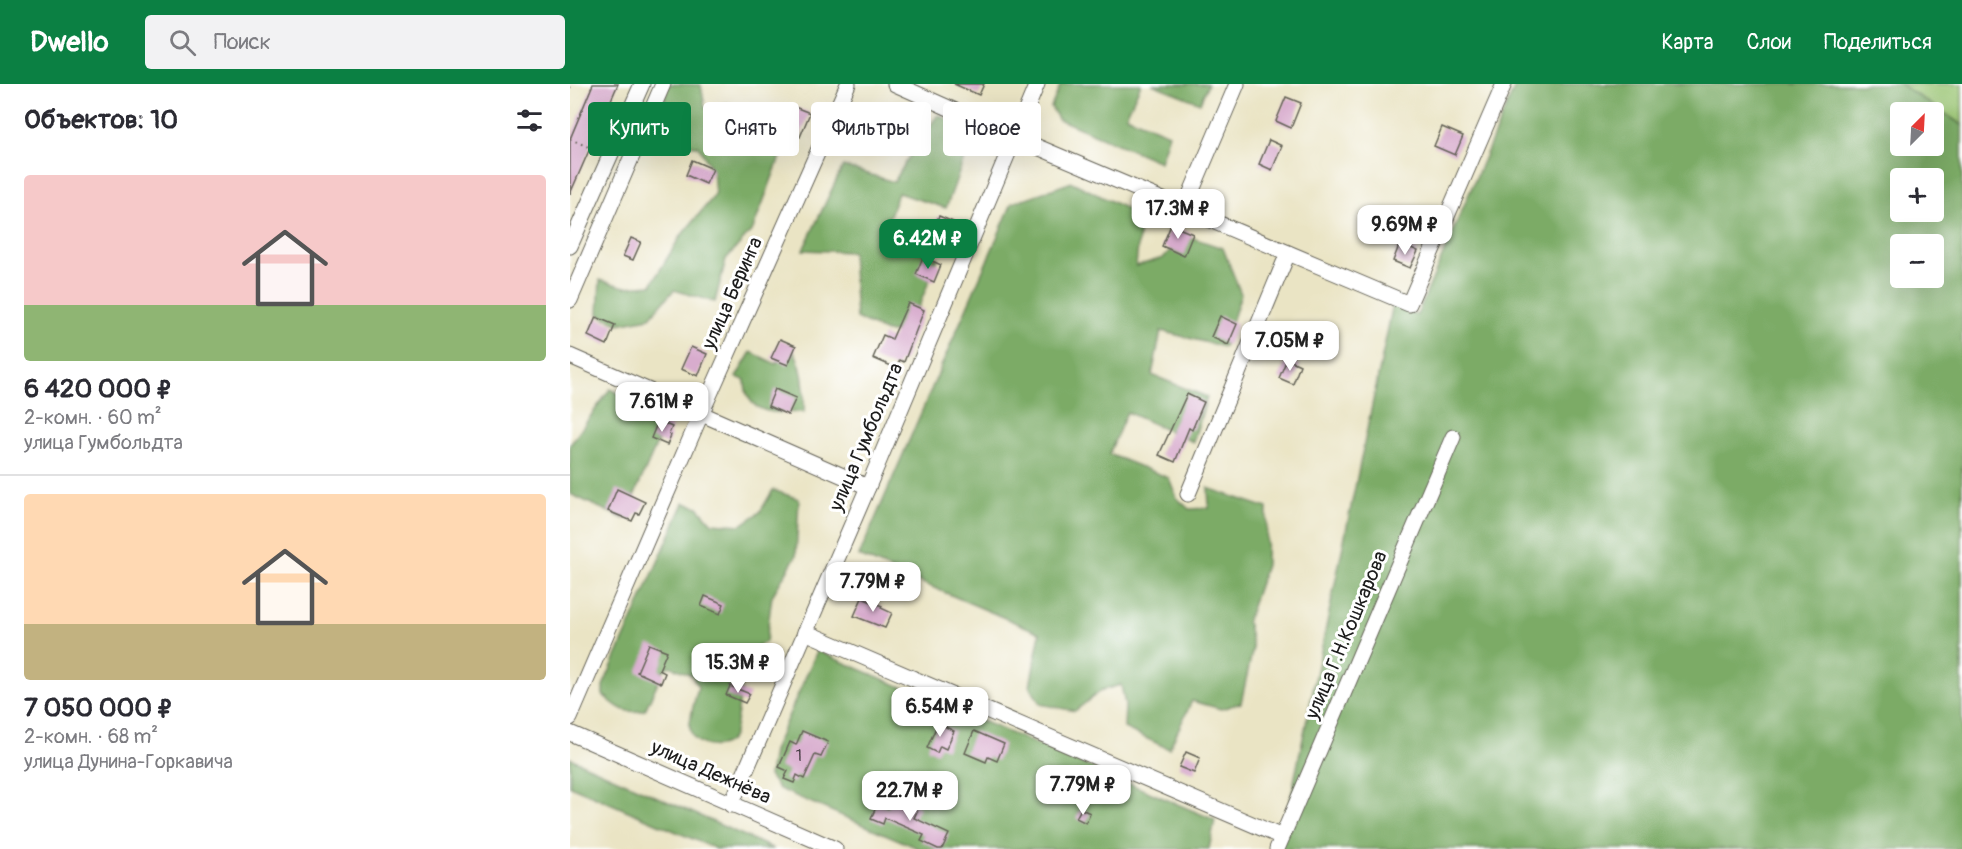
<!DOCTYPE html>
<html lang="ru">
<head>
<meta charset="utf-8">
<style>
  :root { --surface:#fff; --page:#f2f2f3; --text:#2b2b33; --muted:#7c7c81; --line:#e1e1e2; --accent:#0b8043 }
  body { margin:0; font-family:Pangolin,sans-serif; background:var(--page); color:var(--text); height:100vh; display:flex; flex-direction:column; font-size:22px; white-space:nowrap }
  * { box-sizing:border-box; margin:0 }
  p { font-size:20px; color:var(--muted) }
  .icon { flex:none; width:33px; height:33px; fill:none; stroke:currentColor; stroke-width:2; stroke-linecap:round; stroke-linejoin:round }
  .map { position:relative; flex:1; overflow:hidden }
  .details { display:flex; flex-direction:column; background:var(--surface); width:570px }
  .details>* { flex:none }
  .banner { position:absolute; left:18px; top:18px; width:570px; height:54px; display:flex; gap:12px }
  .needle { width:39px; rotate:24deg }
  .fabs { position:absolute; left:1320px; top:18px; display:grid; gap:12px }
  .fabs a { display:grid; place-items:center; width:54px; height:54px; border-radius:6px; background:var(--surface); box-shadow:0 6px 24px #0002; font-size:30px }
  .price { position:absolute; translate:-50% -51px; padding:0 14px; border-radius:12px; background:#fff; color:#222; font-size:20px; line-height:39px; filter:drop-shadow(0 2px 3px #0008) }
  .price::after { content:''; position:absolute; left:50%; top:36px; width:18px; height:14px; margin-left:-9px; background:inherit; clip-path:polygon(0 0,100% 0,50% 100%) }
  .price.on { background:var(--accent); color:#fff }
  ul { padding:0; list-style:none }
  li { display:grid; align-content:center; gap:12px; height:318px; padding:0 24px }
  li+li { border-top:2px solid var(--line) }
  li span { display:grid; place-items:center; height:186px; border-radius:6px; color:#555 }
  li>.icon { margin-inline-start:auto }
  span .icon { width:108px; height:108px; fill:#fffc; stroke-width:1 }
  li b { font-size:26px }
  h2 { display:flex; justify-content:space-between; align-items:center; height:72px; padding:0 24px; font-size:26px }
  .pill { padding:0 21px; border-radius:6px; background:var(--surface); box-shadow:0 6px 24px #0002; font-size:21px; line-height:54px }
  .pill.on { background:var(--accent); color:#fff }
  header { display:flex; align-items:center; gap:36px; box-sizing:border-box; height:84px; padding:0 30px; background:var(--accent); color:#fff }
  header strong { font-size:28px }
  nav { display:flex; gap:33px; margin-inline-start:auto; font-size:21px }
  .search { width:420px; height:54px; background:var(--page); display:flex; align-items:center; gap:15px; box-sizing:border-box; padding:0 21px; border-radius:6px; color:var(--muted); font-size:22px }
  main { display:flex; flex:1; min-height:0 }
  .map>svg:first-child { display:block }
</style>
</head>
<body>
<header>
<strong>Dwello</strong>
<div class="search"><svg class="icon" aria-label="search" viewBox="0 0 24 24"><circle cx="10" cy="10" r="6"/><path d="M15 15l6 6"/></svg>Поиск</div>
<nav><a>Карта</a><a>Слои</a><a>Поделиться</a></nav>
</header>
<main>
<section class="details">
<h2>Объектов: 10<svg class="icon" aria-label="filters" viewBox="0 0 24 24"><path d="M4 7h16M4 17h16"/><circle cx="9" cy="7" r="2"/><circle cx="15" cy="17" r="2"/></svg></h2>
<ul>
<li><span style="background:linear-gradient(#f6c9c9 70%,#8fb573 0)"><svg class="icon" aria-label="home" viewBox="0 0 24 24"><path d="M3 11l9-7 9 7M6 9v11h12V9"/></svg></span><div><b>6 420 000 ₽</b><p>2-комн. · 60 m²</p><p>улица Гумбольдта</p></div></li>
<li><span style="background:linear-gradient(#ffd9b3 70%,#c2b280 0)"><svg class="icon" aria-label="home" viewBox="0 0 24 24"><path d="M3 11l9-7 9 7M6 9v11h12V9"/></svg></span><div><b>7 050 000 ₽</b><p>2-комн. · 68 m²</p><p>улица Дунина-Горкавича</p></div></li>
</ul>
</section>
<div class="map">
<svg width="1392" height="765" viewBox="0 0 1392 765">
  <rect width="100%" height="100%" fill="#fff"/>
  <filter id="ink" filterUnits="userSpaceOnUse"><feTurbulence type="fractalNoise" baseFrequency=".0167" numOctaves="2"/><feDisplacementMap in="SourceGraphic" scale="12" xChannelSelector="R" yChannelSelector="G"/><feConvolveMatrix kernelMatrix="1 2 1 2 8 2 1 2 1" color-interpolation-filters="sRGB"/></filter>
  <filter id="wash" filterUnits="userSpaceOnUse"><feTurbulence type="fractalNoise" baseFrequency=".008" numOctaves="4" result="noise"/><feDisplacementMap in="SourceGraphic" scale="24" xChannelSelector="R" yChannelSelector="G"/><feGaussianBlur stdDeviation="1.35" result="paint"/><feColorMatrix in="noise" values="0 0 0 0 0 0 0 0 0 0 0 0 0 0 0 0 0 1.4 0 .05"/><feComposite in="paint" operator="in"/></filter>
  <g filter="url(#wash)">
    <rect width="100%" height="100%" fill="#eae4c4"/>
    <!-- green -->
    <polygon fill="#9bc674" stroke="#5c7148" stroke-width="1.5" points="1330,0 1392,0 1392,41"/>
    <!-- forest -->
    <g fill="#7cab66" stroke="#4c6441" stroke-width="1.5" fill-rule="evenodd">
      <polygon points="99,0 131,1 135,24 158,20 181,24 202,32 216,57 183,145 156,175 145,218 104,206 79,234 48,240 28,230 30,196 55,203 81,201 110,153 145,111 143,87 128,62 102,60 94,51 95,12"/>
      <polygon points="491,0 571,0 556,32 599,50 590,78 488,35 481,23"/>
      <polygon points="582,0 638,0 630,19"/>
      <path d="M946,0H1330L1392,41V765H710L823,220L847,231ZM1330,28H1364V62H1330ZM1330,94H1364V128H1330ZM1330,160H1364V194H1330Z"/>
      <polygon points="368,31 386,39 402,53 376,124 328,109 313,151 368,175 339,247 316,248 286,234 282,168 233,166 273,82 324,98 346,61"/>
      <polygon points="502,98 571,132 566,182 593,174 614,151 653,164 671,210 654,263 591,247 582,291 637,313 623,358 557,328 539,370 599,394 607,414 619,425 639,424 638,404 697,424 696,481 677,537 683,564 671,619 651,625 622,617 599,665 554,644 555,621 551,601 532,606 505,627 470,620 460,602 470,549 289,472 442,119"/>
      <path d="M218,259C234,277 235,305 234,328C208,329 175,333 175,296L166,293L181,268L206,280Z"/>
      <polygon points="40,305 98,334 54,435 0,410 0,361"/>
      <path d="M203,406L229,415L226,472L202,512L196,558L176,568C174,581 167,647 162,654C151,669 121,663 120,643C119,635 126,612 128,603L122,591L99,582L93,587L75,626C55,631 48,624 33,611V602L114,419L128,423L142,439L171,441L190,428Z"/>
      <polygon points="247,567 645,736 639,765 350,765 209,705 199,692 203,667"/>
      <polygon points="0,674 204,765 146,765 0,702"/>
    </g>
    <g id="blocks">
      <!-- building -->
      <g fill="#d8accd">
        <polygon points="23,0 48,0 0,110 0,55"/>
        <polygon points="384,0 414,0 409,11"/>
        <polygon points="716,13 731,19 721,44 706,37"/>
        <polygon points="222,22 240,29 230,53 212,46"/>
        <polygon points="872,43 893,52 885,71 864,62"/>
        <polygon points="699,56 712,62 702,86 689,80"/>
        <polygon points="122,76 143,85 136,100 116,91"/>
        <polygon points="369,132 383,138 377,151 363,145"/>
        <polygon points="601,141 623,150 614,172 592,162"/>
        <polygon points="61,154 71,158 63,176 53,172"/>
        <polygon points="830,159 848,167 840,184 823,177"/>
        <polygon points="353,173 371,181 364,198 346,190"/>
        <polygon points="338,219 354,226 334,278 330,276 326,284 303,274 313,251 322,255"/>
        <polygon points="650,232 667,240 658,261 641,253"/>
        <polygon points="26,233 45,241 37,261 18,252"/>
        <polygon points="210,255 226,262 218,281 201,274"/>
        <polygon points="121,263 137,270 128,292 111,285"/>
        <polygon points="717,275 730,281 723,300 709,294"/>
        <polygon points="205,305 226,314 218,331 198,322"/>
        <polygon points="617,310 634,318 622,346 619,344 605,378 589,371"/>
        <polygon points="88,337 102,343 99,350 101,351 97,361 81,354"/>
        <polygon points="47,405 75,418 69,430 66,429 62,437 38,427"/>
        <polygon points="135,512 154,520 150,530 131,522"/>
        <polygon points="292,514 312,522 311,524 322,529 315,544 284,532"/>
        <polygon points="79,560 97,567 89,586 95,589 91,599 67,588"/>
        <polygon points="160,602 180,610 175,619 156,611"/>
        <polygon points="368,639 384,647 376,665 370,662 367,669 357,664"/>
        <polygon points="232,647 258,658 251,673 245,671 234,695 227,691 224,699 214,695 218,687 209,683 220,658 226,661"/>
        <polygon points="404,647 434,660 427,677 418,673 416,678 395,669"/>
        <polygon points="616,668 630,674 624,689 609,683"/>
        <polygon points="323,713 349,723 344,734 379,750 372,765 368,765 351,757 354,751 315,734 313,740 301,735 307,720 318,724"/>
        <polygon points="511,725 520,729 516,739 506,734"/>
      </g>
    </g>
  </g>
  <g filter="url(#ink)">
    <use href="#blocks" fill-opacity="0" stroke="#646257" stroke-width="1.5"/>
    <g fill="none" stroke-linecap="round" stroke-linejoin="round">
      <!-- minor casing -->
      <g stroke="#646257" stroke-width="17">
        <g id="minor">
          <polyline points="325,0 444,53 839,220 934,0"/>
          <polyline points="614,125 667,0"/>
          <polyline points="0,162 72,0"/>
          <polyline points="0,216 93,0"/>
          <polyline points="0,272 298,403"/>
          <polyline points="618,410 718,169"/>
          <polyline points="235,548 712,753"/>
          <polyline points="0,634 131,330 278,0"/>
          <polyline points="0,649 265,765"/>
          <polyline points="161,721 298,403 467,0"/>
          <polyline points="707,765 883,353"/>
        </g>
      </g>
      <!-- path -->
      <g stroke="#646257" stroke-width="2" stroke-dasharray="1.5 4.5" stroke-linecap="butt">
        <polyline points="0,4 2,0"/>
        <polyline points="0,55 28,67"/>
      </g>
      <!-- minor -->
      <use href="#minor" stroke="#fff" stroke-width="15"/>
    </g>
  </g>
  <g text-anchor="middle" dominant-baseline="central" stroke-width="6" stroke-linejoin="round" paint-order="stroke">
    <!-- number labels -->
    <g font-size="16" fill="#4b4048">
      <text x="229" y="672">1</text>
    </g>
    <!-- street labels -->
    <g font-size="20" fill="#1c1c1c" stroke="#fff">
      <text transform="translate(162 209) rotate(-66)">улица Беринга</text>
      <text transform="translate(296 353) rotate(-67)">улица Гумбольдта</text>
      <text transform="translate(776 551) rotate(-67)">улица Г.Н.Кошкарова</text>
      <text transform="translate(141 688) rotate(24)">улица Дежнёва</text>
    </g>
  </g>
</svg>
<div class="fabs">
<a><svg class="needle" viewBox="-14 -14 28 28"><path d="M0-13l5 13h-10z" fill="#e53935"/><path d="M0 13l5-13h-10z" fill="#7c7c81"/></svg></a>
<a>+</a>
<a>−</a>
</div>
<b class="price" style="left:608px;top:156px">17.3M ₽</b>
<b class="price" style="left:835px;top:172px">9.69M ₽</b>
<b class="price on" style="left:358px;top:186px">6.42M ₽</b>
<b class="price" style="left:720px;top:288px">7.05M ₽</b>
<b class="price" style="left:92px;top:349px">7.61M ₽</b>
<b class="price" style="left:303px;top:529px">7.79M ₽</b>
<b class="price" style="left:168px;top:610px">15.3M ₽</b>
<b class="price" style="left:370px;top:654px">6.54M ₽</b>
<b class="price" style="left:513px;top:732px">7.79M ₽</b>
<b class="price" style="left:340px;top:738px">22.7M ₽</b>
<div class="banner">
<a class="pill on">Купить</a>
<a class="pill">Снять</a>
<a class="pill">Фильтры</a>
<a class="pill">Новое</a>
</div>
</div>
</main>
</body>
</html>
